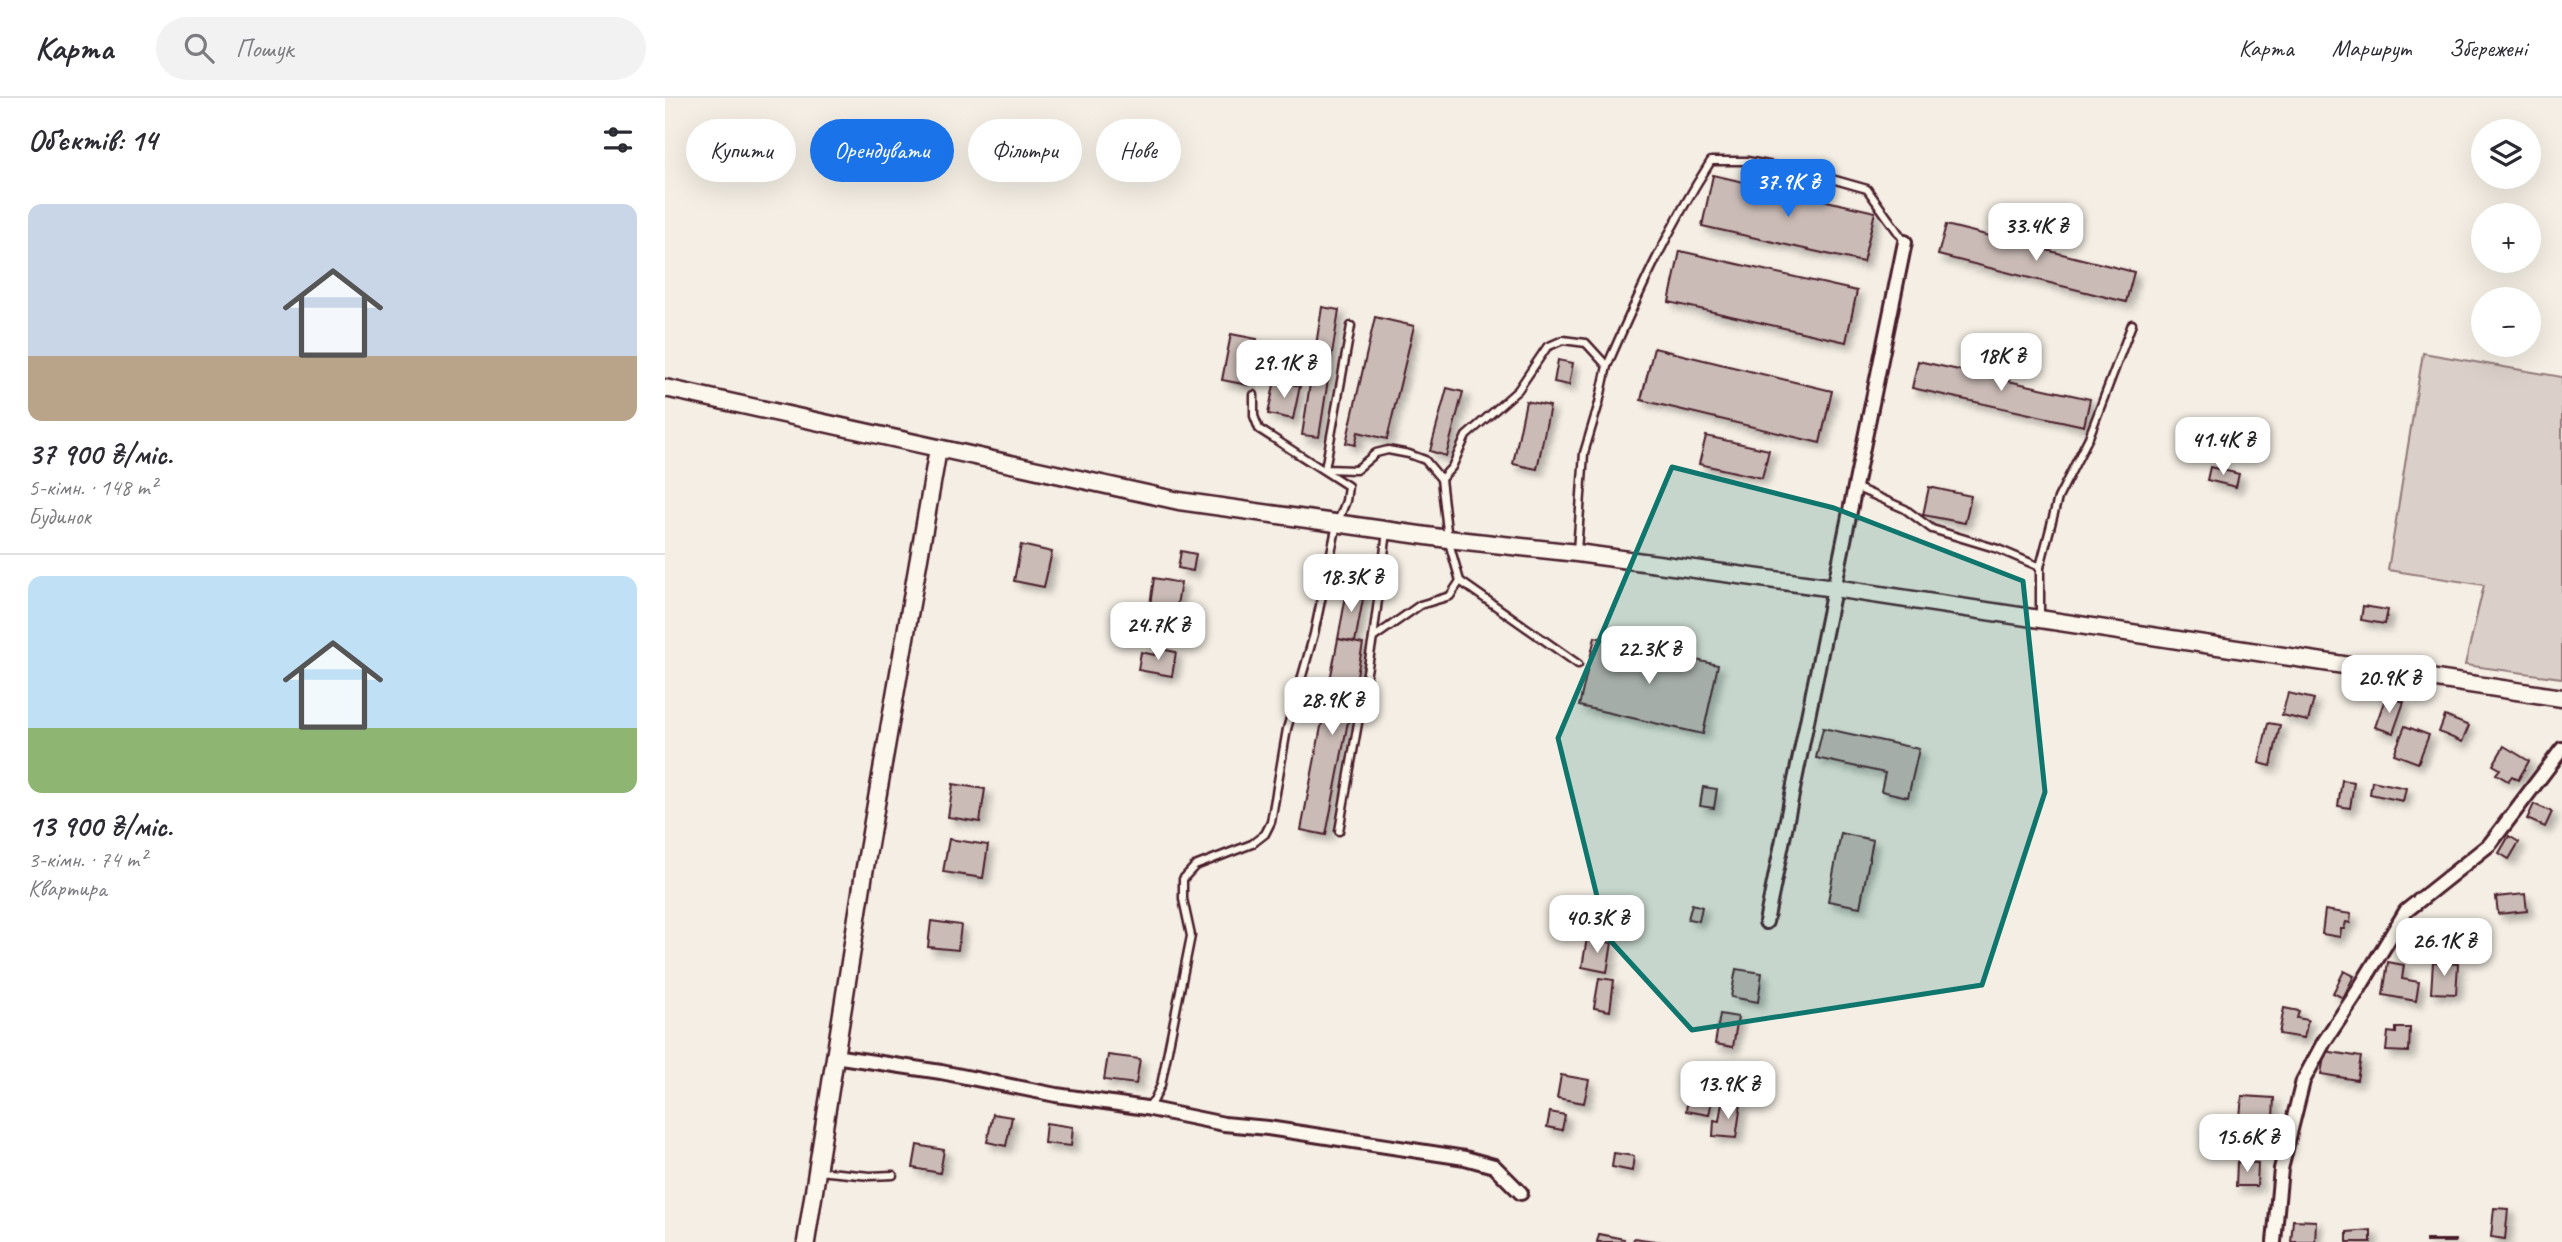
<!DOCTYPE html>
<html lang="uk">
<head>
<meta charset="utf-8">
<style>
  :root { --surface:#fff; --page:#f2f2f3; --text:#2b2b33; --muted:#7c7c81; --line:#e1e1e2; --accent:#1a73e8 }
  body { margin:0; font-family:Caveat,sans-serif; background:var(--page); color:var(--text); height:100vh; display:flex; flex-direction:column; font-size:26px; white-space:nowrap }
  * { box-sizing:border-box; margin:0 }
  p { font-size:23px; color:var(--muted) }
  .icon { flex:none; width:38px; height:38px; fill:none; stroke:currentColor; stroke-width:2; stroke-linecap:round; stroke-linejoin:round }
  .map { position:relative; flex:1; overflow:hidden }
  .drawer { display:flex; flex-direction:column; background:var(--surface); width:665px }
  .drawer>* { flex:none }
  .banner { position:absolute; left:21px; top:21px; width:665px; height:63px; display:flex; gap:14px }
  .fabs { position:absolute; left:1806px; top:21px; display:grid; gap:14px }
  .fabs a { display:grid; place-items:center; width:70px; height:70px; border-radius:50%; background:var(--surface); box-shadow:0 7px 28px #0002; font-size:35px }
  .price { position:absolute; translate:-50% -60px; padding:0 16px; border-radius:14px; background:#fff; color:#222; font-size:23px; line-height:46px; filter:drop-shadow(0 2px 4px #0008) }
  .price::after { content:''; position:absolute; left:50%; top:42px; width:21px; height:16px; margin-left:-10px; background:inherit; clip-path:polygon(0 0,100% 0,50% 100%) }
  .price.active { background:var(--accent); color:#fff }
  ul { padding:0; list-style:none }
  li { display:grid; align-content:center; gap:14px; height:371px; padding:0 28px }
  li+li { border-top:2px solid var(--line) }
  li span { display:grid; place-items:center; height:217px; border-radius:14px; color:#555 }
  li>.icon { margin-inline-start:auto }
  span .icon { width:126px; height:126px; fill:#fffc; stroke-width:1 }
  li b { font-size:30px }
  h2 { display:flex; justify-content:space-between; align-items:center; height:84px; padding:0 28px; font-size:30px }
  .chip { padding:0 24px; border-radius:32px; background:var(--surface); box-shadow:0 7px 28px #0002; font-size:24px; line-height:63px }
  .chip.active { background:var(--accent); color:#fff }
  header { display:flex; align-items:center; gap:42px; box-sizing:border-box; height:98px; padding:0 35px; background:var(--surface); border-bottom:2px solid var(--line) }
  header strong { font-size:33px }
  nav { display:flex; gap:38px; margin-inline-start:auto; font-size:24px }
  .search { width:490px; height:63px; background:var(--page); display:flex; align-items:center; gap:18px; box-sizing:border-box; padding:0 24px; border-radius:38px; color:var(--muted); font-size:26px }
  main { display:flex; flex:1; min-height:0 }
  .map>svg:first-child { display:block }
</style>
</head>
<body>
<header>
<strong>Карта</strong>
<div class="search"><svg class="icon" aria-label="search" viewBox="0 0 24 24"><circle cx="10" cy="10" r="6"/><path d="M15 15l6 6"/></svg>Пошук</div>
<nav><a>Карта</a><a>Маршрут</a><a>Збережені</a></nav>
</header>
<main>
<section class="drawer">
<h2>Об’єктів: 14<svg class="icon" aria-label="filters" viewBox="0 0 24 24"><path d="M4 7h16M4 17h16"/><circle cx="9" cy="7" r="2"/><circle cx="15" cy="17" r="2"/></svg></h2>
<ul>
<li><span style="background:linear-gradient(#c9d6e8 70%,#b9a48a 0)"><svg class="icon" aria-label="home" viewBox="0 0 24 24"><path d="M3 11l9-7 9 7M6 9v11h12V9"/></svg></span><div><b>37 900 ₴/міс.</b><p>5-кімн. · 148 m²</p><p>Будинок</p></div></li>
<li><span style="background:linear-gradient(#bfe0f5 70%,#8fb573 0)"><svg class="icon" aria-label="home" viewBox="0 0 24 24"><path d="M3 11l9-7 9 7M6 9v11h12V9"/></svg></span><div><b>13 900 ₴/міс.</b><p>3-кімн. · 74 m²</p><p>Квартира</p></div></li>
</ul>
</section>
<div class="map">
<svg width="1897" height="1144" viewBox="0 0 1897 1144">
  <defs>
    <filter id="shadow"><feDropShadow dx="5.5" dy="5.5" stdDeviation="3.5" flood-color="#0004"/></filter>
  </defs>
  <rect width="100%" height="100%" fill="#f4eee4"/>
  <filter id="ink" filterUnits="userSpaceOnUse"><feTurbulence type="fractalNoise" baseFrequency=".0143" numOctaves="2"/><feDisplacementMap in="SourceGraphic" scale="14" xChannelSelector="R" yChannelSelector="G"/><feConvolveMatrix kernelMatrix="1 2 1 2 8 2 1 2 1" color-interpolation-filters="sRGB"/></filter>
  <g filter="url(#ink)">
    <!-- green -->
    <polygon fill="#dbd0c9" stroke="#92787a" stroke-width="2" points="1758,255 1897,279 1897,580 1800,567 1819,487 1723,472"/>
    <!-- building -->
    <g fill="#cabbb6" stroke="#4a1f2b" stroke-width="2" filter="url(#shadow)">
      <polygon points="1048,77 1210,114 1198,164 1037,128"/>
      <polygon points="1281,127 1469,174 1461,204 1273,157"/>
      <polygon points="1015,153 1192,193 1181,244 1004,204"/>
      <polygon points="657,209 674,212 654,339 637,337"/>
      <polygon points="710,219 749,228 722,341 693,334 690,347 681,345"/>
      <polygon points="566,236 592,241 583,287 557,282"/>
      <polygon points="989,250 1167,293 1155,345 976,302"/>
      <polygon points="893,262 908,265 904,287 889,284"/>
      <polygon points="1253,263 1425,301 1419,328 1247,290"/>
      <polygon points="610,282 635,288 628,321 603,316"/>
      <polygon points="782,290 798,294 781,358 765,353"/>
      <polygon points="861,303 885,308 872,371 848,366"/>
      <polygon points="1041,338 1104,352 1097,380 1034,366"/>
      <polygon points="1545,369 1574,376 1571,389 1542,382"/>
      <polygon points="1264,389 1306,398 1300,425 1258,417"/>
      <polygon points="356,447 387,454 379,489 349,483"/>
      <polygon points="516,453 531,456 528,473 513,470"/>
      <polygon points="489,480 516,485 511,512 485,507"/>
      <polygon points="683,487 700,490 690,544 673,541"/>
      <polygon points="1698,508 1723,512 1720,526 1696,522"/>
      <polygon points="930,539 1053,567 1038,636 914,608"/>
      <polygon points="673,541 698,546 661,737 636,732"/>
      <polygon points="491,550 511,554 507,578 473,572 476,554 490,557"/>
      <polygon points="1623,595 1649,601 1643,623 1617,617"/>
      <polygon points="1721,598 1739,604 1728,635 1710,629"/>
      <polygon points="1780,618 1804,628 1797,644 1774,634"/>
      <polygon points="1603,625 1615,627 1606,668 1594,665"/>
      <polygon points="1740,628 1764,637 1753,665 1729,656"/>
      <polygon points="1158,630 1254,651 1243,699 1216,693 1220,675 1151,660"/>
      <polygon points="1839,648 1864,663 1853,682 1847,678 1843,683 1831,676 1835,671 1828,667"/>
      <polygon points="1677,682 1689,684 1685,710 1673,708"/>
      <polygon points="1707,683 1741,690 1738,703 1705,696"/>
      <polygon points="288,686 320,691 315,724 283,719"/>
      <polygon points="1038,689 1052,691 1049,710 1035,708"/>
      <polygon points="1869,706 1887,714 1880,729 1862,721"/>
      <polygon points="1176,735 1208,742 1195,809 1163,803"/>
      <polygon points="1844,738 1854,744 1844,761 1834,755"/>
      <polygon points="284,741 323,747 318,780 278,774"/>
      <polygon points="1860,796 1862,813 1833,816 1831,799"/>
      <polygon points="1027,806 1037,809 1034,823 1023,821"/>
      <polygon points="1660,812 1686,816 1685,825 1681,824 1679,831 1676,831 1675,839 1657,836"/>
      <polygon points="266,823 296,827 293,852 263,849"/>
      <polygon points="1795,824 1804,825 1803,828 1809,829 1806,847 1784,844 1787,825 1795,827"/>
      <polygon points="922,840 947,845 942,874 917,869"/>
      <polygon points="1723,864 1739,867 1737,881 1754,884 1751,903 1718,897"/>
      <polygon points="1768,864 1793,866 1791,896 1766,895"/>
      <polygon points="1071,871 1097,875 1093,904 1066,899"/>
      <polygon points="1679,873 1689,878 1678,900 1668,895"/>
      <polygon points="934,880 949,882 945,913 929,910"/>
      <polygon points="1619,910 1634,913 1632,920 1643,922 1639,940 1614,936"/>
      <polygon points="1055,916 1073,919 1068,949 1050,946"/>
      <polygon points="1731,930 1745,930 1744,954 1721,953 1723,934 1731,935"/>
      <polygon points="1660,953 1696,959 1692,982 1656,976"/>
      <polygon points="443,957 475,961 471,986 439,982"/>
      <polygon points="896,977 924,982 919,1005 892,1000"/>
      <polygon points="1023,998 1047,1002 1044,1017 1021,1013"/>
      <polygon points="1577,998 1609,1000 1608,1021 1575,1019"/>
      <polygon points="1057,1004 1076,1006 1071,1040 1048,1038 1049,1022 1054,1023"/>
      <polygon points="885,1014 900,1017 897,1032 882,1029"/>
      <polygon points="328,1016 347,1019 341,1048 322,1044"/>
      <polygon points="1554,1022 1579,1024 1578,1042 1553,1041"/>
      <polygon points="381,1025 408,1029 406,1048 379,1045"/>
      <polygon points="252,1047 279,1052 275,1075 248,1070"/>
      <polygon points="949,1055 969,1058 967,1073 947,1069"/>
      <polygon points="1572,1064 1593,1065 1592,1088 1571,1088"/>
      <polygon points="1829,1110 1843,1111 1840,1141 1826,1139"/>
      <polygon points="1628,1122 1651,1123 1650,1144 1626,1144"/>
      <polygon points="1706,1132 1706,1144 1682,1144 1682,1134"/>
      <polygon points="934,1136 959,1141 958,1144 932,1144"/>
      <polygon points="969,1140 997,1144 968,1144"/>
      <rect x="1761" y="1142" width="29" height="2"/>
    </g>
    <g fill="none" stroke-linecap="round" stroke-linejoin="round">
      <!-- service casing -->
      <g stroke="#4a1f2b" stroke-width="11">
        <g id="service">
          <polyline points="686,228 660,371 691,372 711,355 723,352 744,356 760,362 776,381"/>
          <path d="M942,268C973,197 1004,128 1046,63H1082L1142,74L1202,91L1240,144"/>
          <polyline points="1190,389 1240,411 1267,431 1333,451 1375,469"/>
          <polyline points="912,453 919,355 934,305 942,268 921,245 898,242 882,249 853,292 801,338 787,369 776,381 783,441 795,483 913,566"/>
          <polyline points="1375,519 1375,469 1393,400 1424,339 1467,226"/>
          <polyline points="708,540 755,507 785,498 795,483"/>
          <polyline points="674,733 708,540 722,434"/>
          <polyline points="482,1009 489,1002 496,987 526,838 518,801 518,781 530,768 587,746 600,736 606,724 622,631 649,536 672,426 681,403 683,388 594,331 589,318 589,297"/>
          <polyline points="153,1073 205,1078 228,1077"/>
        </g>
      </g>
      <!-- minor casing -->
      <g stroke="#4a1f2b" stroke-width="18">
        <g id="minor">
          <polyline points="1101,824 1240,144"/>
          <polyline points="169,958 276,974 391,997 481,1010 559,1026 603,1030 800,1060 829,1068 856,1095"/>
          <polyline points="1609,1144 1616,1071 1638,983 1659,944 1689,899 1741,813 1825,746 1897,651"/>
        </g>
      </g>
      <!-- tertiary casing -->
      <g stroke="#4a1f2b" stroke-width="21">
        <g id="tertiary">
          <polyline points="0,290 514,403 783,441 912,455 1169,490 1897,600"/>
          <polyline points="141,1144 199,775 273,351"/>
        </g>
      </g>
      <!-- service -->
      <use href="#service" stroke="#fbf7ec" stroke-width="6"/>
      <!-- minor -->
      <use href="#minor" stroke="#fbf7ec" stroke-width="12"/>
      <!-- tertiary -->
      <use href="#tertiary" stroke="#fbf7ec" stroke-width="16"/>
    </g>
  </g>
  <!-- marked area -->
  <path fill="#0f766e" fill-opacity="0.2" stroke="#0f766e" stroke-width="5" stroke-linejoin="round" d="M1007,369L1169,410L1358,483L1380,694L1317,887L1027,932L942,839L893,640Z"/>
</svg>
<div class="fabs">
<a><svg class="icon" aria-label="layers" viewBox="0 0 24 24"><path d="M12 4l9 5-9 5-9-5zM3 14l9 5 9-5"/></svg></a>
<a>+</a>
<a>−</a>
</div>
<b class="price active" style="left:1123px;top:121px">37.9K ₴</b>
<b class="price" style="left:1371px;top:165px">33.4K ₴</b>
<b class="price" style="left:1336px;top:295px">18K ₴</b>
<b class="price" style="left:619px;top:302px">29.1K ₴</b>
<b class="price" style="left:1558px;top:379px">41.4K ₴</b>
<b class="price" style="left:686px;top:516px">18.3K ₴</b>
<b class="price" style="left:493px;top:564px">24.7K ₴</b>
<b class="price" style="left:984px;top:588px">22.3K ₴</b>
<b class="price" style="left:1724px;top:617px">20.9K ₴</b>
<b class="price" style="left:667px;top:639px">28.9K ₴</b>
<b class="price" style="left:932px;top:857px">40.3K ₴</b>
<b class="price" style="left:1779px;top:880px">26.1K ₴</b>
<b class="price" style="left:1063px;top:1023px">13.9K ₴</b>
<b class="price" style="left:1582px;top:1076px">15.6K ₴</b>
<div class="banner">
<a class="chip">Купити</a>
<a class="chip active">Орендувати</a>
<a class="chip">Фільтри</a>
<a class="chip">Нове</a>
</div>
</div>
</main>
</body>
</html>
